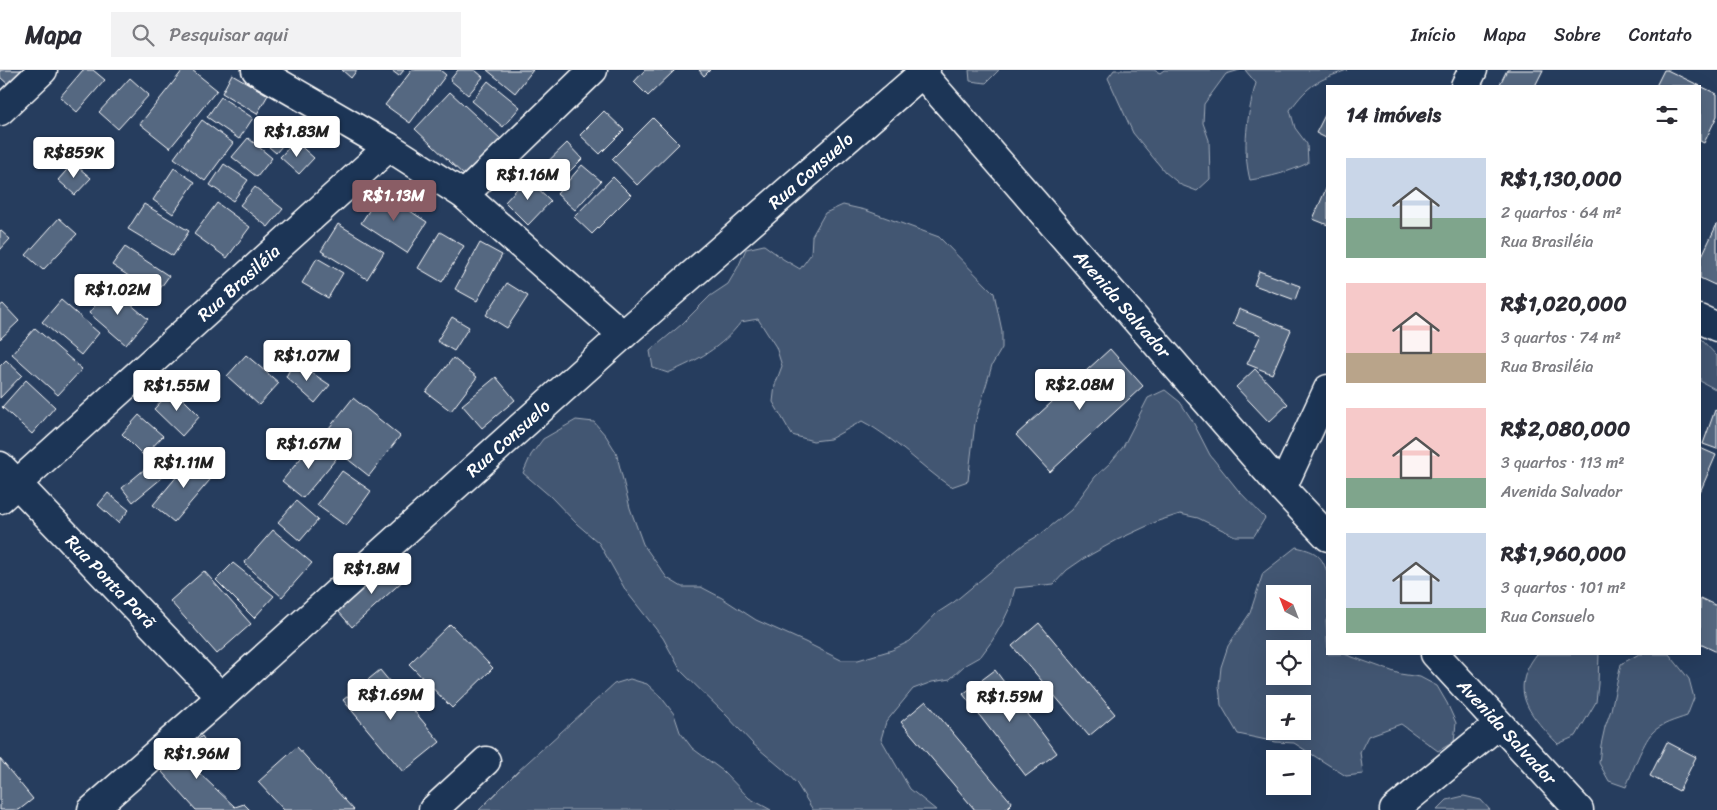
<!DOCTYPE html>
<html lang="pt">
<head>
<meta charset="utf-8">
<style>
  :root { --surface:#fff; --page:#f2f2f3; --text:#2b2b33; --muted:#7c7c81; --line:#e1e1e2; --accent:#8a5d65 }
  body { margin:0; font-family:Sriracha,sans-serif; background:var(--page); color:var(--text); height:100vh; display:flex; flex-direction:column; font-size:19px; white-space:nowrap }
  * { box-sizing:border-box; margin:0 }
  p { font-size:16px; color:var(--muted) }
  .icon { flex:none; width:28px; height:28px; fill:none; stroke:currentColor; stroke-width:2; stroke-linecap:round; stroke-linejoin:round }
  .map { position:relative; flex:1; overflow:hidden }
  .details { position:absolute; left:1326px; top:15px; width:375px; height:570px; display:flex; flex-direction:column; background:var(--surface); border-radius:0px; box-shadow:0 5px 20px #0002 }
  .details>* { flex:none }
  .needle { width:32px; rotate:318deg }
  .controls { position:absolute; left:1266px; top:515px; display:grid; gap:10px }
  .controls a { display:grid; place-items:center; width:45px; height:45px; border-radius:0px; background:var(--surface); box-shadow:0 5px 20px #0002; font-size:25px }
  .price { position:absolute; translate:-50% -42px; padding:0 11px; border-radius:5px; background:#fff; color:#222; font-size:16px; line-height:32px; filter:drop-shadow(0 1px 2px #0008) }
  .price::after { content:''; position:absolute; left:50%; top:30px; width:15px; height:11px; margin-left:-8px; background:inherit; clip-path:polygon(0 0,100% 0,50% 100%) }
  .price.selected { background:var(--accent); color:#fff }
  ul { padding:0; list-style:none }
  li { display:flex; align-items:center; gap:15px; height:125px; padding:0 20px }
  li span { display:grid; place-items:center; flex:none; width:140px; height:100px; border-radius:0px; color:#555 }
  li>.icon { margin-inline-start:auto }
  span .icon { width:60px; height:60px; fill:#fffc; stroke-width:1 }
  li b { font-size:21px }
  h2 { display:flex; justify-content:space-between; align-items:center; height:60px; padding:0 20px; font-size:21px }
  header { display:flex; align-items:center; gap:30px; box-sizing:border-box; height:70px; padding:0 25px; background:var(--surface); border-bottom:1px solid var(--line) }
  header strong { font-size:24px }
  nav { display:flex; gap:28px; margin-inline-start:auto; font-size:18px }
  .search { width:350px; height:45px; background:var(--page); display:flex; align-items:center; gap:12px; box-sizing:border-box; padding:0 18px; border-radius:0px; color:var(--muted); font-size:19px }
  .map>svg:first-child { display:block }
</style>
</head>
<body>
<header>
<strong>Mapa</strong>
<div class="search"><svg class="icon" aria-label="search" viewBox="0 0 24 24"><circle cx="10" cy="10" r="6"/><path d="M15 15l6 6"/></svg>Pesquisar aqui</div>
<nav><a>Início</a><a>Mapa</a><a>Sobre</a><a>Contato</a></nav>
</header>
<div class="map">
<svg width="1717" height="740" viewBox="0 0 1717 740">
  <rect width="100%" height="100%" fill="#263d5e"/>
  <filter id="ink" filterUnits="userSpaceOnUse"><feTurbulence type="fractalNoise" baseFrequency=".02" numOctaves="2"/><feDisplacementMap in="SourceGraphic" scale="10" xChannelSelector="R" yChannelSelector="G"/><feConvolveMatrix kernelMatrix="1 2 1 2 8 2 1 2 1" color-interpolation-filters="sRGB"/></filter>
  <g filter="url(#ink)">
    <!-- green -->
    <g fill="#425672" stroke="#a0aab8" fill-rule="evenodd">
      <polygon points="969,0 999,0 986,13 970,11"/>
      <polygon points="1114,0 1154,0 1160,3 1164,0 1240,0 1226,4 1204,34 1203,53 1209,70 1210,109 1197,121 1181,115 1165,102 1133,63 1108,8"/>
      <path d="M1245,0H1347C1317,11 1310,13 1290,40L1295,58L1307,74L1308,93C1289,102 1271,107 1250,110C1242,78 1247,45 1256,13Z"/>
      <path d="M843,135L865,140L939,167L994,223L1002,261V278L992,295L975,353L968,411L951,417C920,396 895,368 862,351L830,369L813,371L792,365L773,332L775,315L782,296L776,277L758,249L741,252C721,278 698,290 668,303L653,298L650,281L682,254L710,226L728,214L738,197L746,179L764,175L783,189L800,199L811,184L812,166L825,143Z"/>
      <polygon points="1700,268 1717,286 1717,320 1700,311"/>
      <polygon points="1165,320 1180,332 1192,350 1210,385 1238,420 1265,448 1254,466 1235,466 1198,448 1180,444 1158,451 1117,470 1083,489 1067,500 1054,514 1015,518 1010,537 1002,554 992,571 981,586 965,595 950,609 932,612 913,619 886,652 881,669 910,719 936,740 813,740 797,714 785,701 753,674 727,646 681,601 663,568 626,521 599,473 577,454 551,427 523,403 531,385 543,369 576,350 594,352 606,366 616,382 630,438 643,474 667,508 682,517 701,517 722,528 756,550 805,572 841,590 858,590 892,580 910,571 937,543 954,532 1024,474 1041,464 1071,440 1095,407 1110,393 1123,377 1148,328"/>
      <path d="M1296,477C1313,481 1321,483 1327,502L1328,546L1326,551L1328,584H1344L1400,604L1420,607L1437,616L1447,633L1456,653L1454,672L1438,681L1401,654L1368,666L1360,682L1363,704L1346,706L1294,673L1276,672L1238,664L1221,635L1219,616L1221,597L1228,576L1250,543L1263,503ZM1275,524H1302V551H1275ZM1275,579H1302V606H1275ZM1275,634H1302V661H1275Z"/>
      <path d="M1537,584H1599L1598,614L1596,632L1576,666L1558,674C1531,646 1507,622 1537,584Z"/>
      <path d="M1639,584H1669L1689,609L1694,628L1687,646C1676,650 1660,654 1652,663C1643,672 1631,705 1626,717L1609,711L1599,693L1601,675L1605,657L1611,640L1621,594Z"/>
      <polygon points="630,609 647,614 661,627 674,644 680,662 692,678 723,701 749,728 771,740 479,740 518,701 614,614"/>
      <polygon points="1464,726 1481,730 1490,740 1437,740 1447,730"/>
    </g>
    <!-- building -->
    <g fill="#556781" stroke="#fff">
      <polygon points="0,0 26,0 11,17 0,7"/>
      <polygon points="83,0 93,0 105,10 77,42 60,27"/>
      <polygon points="183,0 192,0 217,20 170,78 140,54"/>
      <polygon points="342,0 357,0 351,8"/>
      <polygon points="391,0 404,0 399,6"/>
      <polygon points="412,0 440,0 446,5 410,53 385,35"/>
      <polygon points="458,0 475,0 483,7 468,25 450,10"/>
      <polygon points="487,0 533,0 515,23"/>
      <polygon points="645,0 675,0 648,26 634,12"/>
      <polygon points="699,0 710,0 704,6"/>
      <polygon points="1507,0 1543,0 1535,16 1499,16"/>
      <polygon points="1664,0 1667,0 1717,24 1717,46 1704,73 1700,71 1700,16 1656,16"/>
      <polygon points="232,4 268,25 257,44 222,23"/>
      <polygon points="130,8 149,25 118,59 99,42"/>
      <polygon points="488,11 520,37 503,57 472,31"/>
      <polygon points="450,22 502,70 467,108 415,59"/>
      <polygon points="221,27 253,48 239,69 207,47"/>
      <polygon points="1328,39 1328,69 1316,63"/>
      <polygon points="604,41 624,60 600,84 580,65"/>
      <polygon points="653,48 679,74 637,115 612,89"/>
      <polygon points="202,50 233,73 205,111 174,88"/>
      <polygon points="280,50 294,62 276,83 262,71"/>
      <polygon points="248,68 272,88 257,107 232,87"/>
      <polygon points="295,71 314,88 299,104 280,87"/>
      <polygon points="567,73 582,89 552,119 536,103"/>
      <polygon points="73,93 91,108 75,125 58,110"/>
      <polygon points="224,94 248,110 233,131 210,115"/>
      <polygon points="582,95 601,111 575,140 557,124"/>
      <polygon points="174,98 195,112 173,144 153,130"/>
      <polygon points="613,107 631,125 592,164 574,147"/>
      <polygon points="527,108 551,131 528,155 505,132"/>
      <polygon points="1328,114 1328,155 1313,149"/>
      <polygon points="255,117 283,139 268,157 240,135"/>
      <polygon points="381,122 427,152 407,183 361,153"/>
      <polygon points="217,133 250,157 227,188 194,164"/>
      <polygon points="144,134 189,161 173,186 128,159"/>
      <polygon points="59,148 77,164 43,200 26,185"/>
      <polygon points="338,154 384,182 367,209 321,181"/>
      <polygon points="1717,154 1717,216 1700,208 1700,190"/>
      <polygon points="0,160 10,169 0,180"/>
      <polygon points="440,162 464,176 442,212 418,198"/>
      <polygon points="480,173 502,185 477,231 455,219"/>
      <polygon points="125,177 169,206 156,224 112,195"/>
      <polygon points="317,188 343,203 328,228 302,213"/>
      <polygon points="1259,201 1300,216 1295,230 1254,215"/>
      <polygon points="507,213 528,226 507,258 486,245"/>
      <polygon points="110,217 148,249 126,275 89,243"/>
      <polygon points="61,230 99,263 81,285 42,252"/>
      <polygon points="3,234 19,251 0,269 0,236"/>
      <polygon points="1239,239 1291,260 1272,304 1247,294 1261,265 1233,254"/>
      <polygon points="452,247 469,257 454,281 437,271"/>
      <polygon points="35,258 82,299 58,325 12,284"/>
      <polygon points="1110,279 1143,316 1050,402 1016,365"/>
      <polygon points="246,285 279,313 259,335 227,306"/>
      <polygon points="453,288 477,307 451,341 426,322"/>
      <polygon points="6,290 22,305 0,328 0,296"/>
      <polygon points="294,291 330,315 315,333 286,307"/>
      <polygon points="1255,299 1288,334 1269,352 1236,317"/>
      <polygon points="496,307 515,330 482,358 462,335"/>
      <polygon points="26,310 55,337 32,364 2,337"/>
      <polygon points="173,319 200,346 182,366 154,339"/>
      <polygon points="353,328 400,366 369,406 321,368"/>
      <polygon points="1715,340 1717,341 1717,379 1703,374"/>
      <polygon points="139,345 163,366 144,386 122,364"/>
      <polygon points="315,371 336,389 303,428 282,411"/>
      <polygon points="1700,378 1716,385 1700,422"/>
      <polygon points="194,386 215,404 174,452 153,435"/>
      <polygon points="157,389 168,403 133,432 122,418"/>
      <polygon points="342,401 371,421 346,456 317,435"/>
      <polygon points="108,423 129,440 118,453 98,435"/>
      <polygon points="296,431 318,450 300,471 278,452"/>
      <polygon points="273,460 312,493 282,527 244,493"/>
      <polygon points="393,492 406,508 352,557 338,541"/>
      <polygon points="233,493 274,526 254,548 216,510"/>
      <polygon points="204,501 251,554 217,584 170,531"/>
      <polygon points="1700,528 1717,536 1717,582 1700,574"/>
      <polygon points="1039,553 1115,644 1089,666 1012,576"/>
      <polygon points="450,554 493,598 452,638 409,594"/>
      <polygon points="380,600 440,672 403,702 343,630"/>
      <polygon points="995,600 1057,683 1026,706 963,624"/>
      <polygon points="926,631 1012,733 1005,740 975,740 901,652"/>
      <polygon points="202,666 214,686 196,700 235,737 244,734 250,740 196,740 162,702"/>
      <polygon points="1667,672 1696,687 1679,721 1650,706"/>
      <polygon points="297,677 354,740 284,740 258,712"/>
      <polygon points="0,689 33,729 19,740 0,740"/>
    </g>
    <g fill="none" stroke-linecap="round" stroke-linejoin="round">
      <!-- minor casing -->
      <g stroke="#fff" stroke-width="31">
        <g id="minor">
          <polyline points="256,0 389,77 464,125 623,265"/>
          <path id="s1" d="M919,0L1282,418L1328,467"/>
          <polyline points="1465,16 1473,0"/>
          <polyline points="0,41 43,0"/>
          <polyline points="464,125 593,0"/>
          <polyline points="1700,249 1717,257"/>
          <path id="s2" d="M0,396L221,627"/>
          <polyline points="1282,418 1328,319"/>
          <path id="s3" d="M0,429L389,77"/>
          <path id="s4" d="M1435,584L1579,740"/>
          <path id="s5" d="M92,740L221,627L623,265L926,0"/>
          <polyline points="433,740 486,691"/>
          <polyline points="1394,740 1499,654"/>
        </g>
      </g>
      <!-- minor -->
      <use href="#minor" stroke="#1d3557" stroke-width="28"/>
    </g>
  </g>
  <g text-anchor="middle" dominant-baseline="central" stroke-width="4.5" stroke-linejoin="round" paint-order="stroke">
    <!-- street labels -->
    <g font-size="18" fill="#fff" stroke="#1d3557">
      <text stroke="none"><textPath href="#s5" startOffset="962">Rua Consuelo</textPath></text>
      <text stroke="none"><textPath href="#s3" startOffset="322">Rua Brasiléia</textPath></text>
      <text stroke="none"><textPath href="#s1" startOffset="310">Avenida Salvador</textPath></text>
      <text stroke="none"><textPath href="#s5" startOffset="558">Rua Consuelo</textPath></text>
      <text stroke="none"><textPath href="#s2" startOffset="160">Rua Ponta Porã</textPath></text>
      <text stroke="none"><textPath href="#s4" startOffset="106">Avenida Salvador</textPath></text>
    </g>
  </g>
</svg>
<div class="controls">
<a><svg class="needle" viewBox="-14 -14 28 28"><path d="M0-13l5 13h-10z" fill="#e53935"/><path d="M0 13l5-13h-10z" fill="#7c7c81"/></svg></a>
<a><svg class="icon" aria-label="locate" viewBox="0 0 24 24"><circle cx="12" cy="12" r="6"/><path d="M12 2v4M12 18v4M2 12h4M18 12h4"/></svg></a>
<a>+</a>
<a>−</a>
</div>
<b class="price" style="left:297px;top:88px">R$1.83M</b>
<b class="price" style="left:74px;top:109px">R$859K</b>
<b class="price" style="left:528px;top:131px">R$1.16M</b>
<b class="price selected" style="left:394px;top:152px">R$1.13M</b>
<b class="price" style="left:118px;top:246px">R$1.02M</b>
<b class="price" style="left:307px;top:312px">R$1.07M</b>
<b class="price" style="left:1080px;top:341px">R$2.08M</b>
<b class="price" style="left:177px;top:342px">R$1.55M</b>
<b class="price" style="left:309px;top:400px">R$1.67M</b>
<b class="price" style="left:184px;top:419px">R$1.11M</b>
<b class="price" style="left:372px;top:525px">R$1.8M</b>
<b class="price" style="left:391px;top:651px">R$1.69M</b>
<b class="price" style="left:1010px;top:653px">R$1.59M</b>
<b class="price" style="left:197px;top:710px">R$1.96M</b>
<section class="details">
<h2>14 imóveis<svg class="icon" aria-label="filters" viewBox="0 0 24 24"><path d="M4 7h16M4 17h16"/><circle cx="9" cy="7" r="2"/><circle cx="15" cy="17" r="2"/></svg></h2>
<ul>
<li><span style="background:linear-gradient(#c9d6e8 60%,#7fa58c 0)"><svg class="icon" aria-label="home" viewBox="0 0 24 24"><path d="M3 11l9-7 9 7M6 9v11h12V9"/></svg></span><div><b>R$1,130,000</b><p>2 quartos · 64 m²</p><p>Rua Brasiléia</p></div></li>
<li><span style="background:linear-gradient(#f6c9c9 70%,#b9a48a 0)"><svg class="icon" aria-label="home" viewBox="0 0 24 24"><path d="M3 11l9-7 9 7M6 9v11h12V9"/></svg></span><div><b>R$1,020,000</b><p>3 quartos · 74 m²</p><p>Rua Brasiléia</p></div></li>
<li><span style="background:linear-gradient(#f6c9c9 70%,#7fa58c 0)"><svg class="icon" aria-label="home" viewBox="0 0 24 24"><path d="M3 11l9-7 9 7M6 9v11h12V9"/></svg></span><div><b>R$2,080,000</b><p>3 quartos · 113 m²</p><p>Avenida Salvador</p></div></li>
<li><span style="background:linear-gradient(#c9d6e8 75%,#7fa58c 0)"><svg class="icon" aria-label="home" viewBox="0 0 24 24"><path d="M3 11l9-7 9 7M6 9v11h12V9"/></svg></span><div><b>R$1,960,000</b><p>3 quartos · 101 m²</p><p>Rua Consuelo</p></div></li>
</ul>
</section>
</div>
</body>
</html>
